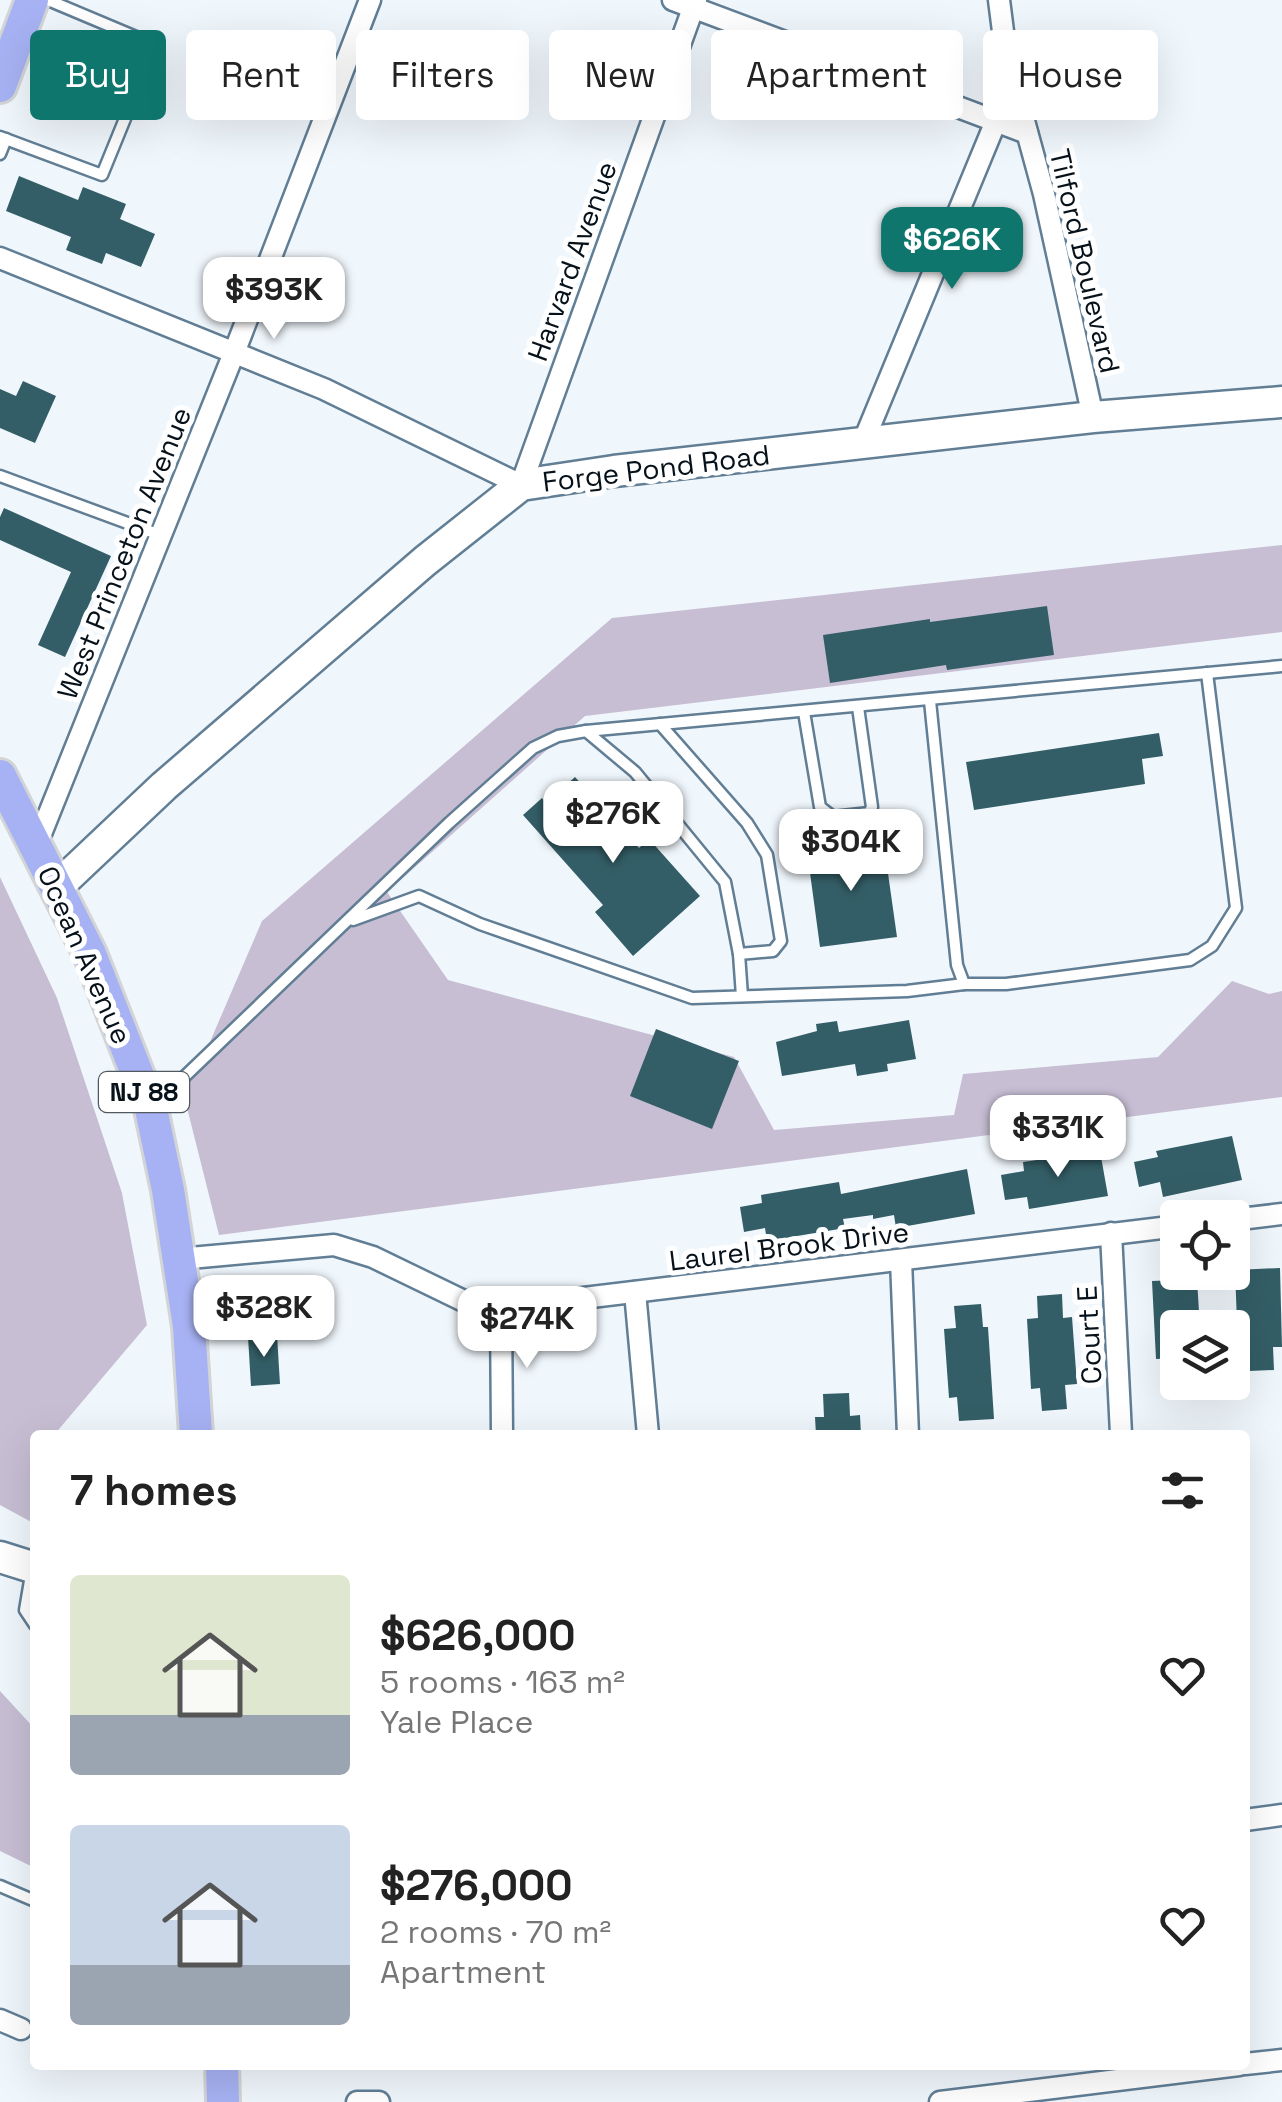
<!DOCTYPE html>
<html lang="en">
<head>
<meta charset="utf-8">
<style>
  :root { --surface:#fff; --page:#f2f2f2; --text:#222; --muted:#767676; --accent:#0f766e }
  body { margin:0; font-family:"Space Grotesk",sans-serif; background:var(--page); color:var(--text); height:100vh; display:flex; flex-direction:column; font-size:38px; white-space:nowrap }
  * { box-sizing:border-box; margin:0 }
  p { font-size:32px; color:var(--muted) }
  .icon { flex:none; width:55px; height:55px; fill:none; stroke:currentColor; stroke-width:2; stroke-linecap:round; stroke-linejoin:round }
  .map { position:relative; flex:1; overflow:hidden }
  .sheet { position:absolute; left:30px; top:1430px; width:1220px; height:640px; display:flex; flex-direction:column; background:var(--surface); border-radius:10px; box-shadow:0 10px 40px #0002 }
  .sheet>* { flex:none }
  .top-card { position:absolute; left:30px; top:30px; width:1222px; height:90px; display:flex; gap:20px }
  .buttons { position:absolute; left:1160px; top:1200px; display:grid; gap:20px }
  .buttons a { display:grid; place-items:center; width:90px; height:90px; border-radius:10px; background:var(--surface); box-shadow:0 10px 40px #0002; font-size:50px }
  .price { position:absolute; translate:-50% -85px; padding:0 22px; border-radius:20px; background:#fff; color:#222; font-size:32px; line-height:65px; filter:drop-shadow(0 2px 5px #0008) }
  .price::after { content:''; position:absolute; left:50%; top:60px; width:30px; height:22px; margin-left:-15px; background:inherit; clip-path:polygon(0 0,100% 0,50% 100%) }
  .price.selected { background:var(--accent); color:#fff }
  ul { padding:0; list-style:none }
  li { display:flex; align-items:center; gap:30px; height:250px; padding:0 40px }
  li span { display:grid; place-items:center; flex:none; width:280px; height:200px; border-radius:10px; color:#555 }
  li>.icon { margin-inline-start:auto }
  span .icon { width:120px; height:120px; fill:#fffc; stroke-width:1 }
  li b { font-size:42px }
  h2 { display:flex; justify-content:space-between; align-items:center; height:120px; padding:0 40px; font-size:42px }
  .tag { padding:0 35px; border-radius:10px; background:var(--surface); box-shadow:0 10px 40px #0002; font-size:35px; line-height:90px }
  .tag.selected { background:var(--accent); color:#fff }
  .map>svg:first-child { display:block }
</style>
</head>
<body>
<div class="map">
<svg width="1282" height="2102" viewBox="0 0 1282 2102">
  <rect width="100%" height="100%" fill="#f0f7fc"/>
  <!-- green -->
  <g fill="#c7bed4">
    <polygon points="1282,545 1282,632 585,716 387,892 448,980 734,1057 774,1130 954,1115 963,1074 1158,1057 1232,981 1269,994 1282,991 1282,1097 219,1235 179,1076 203,1058 262,921 612,618"/>
    <polygon points="0,877 57,998 122,1193 147,1325 54,1435 35,1435 35,1524 0,1505"/>
    <polygon points="0,1691 35,1729 35,1868 0,1851"/>
  </g>
  <!-- building -->
  <g fill="#345e67">
    <polygon points="19,176 78,200 83,187 126,204 120,219 155,234 141,267 106,253 102,264 66,250 71,237 6,211"/>
    <polygon points="23,381 56,396 35,443 0,428 0,389 16,396"/>
    <polygon points="4,508 111,556 65,657 38,645 71,572 0,540 0,517"/>
    <polygon points="1047,606 1054,655 947,670 946,665 830,683 823,635 930,619 930,622"/>
    <polygon points="1159,733 1163,756 1142,759 1145,784 974,810 966,762"/>
    <polygon points="575,777 639,848 649,839 700,896 633,956 595,912 603,905 523,815 542,798 546,803"/>
    <polygon points="837,839 839,851 884,845 897,937 820,947 806,843"/>
    <polygon points="909,1020 916,1059 887,1064 888,1071 857,1076 855,1064 782,1076 776,1042 817,1031 816,1024 837,1021 839,1032"/>
    <polygon points="656,1029 739,1061 712,1129 630,1096"/>
    <polygon points="1232,1136 1242,1180 1163,1197 1160,1182 1139,1187 1134,1162 1158,1157 1156,1151"/>
    <polygon points="1100,1151 1108,1196 1029,1209 1027,1197 1005,1200 1001,1175 1024,1171 1023,1162"/>
    <polygon points="967,1169 975,1214 896,1228 894,1215 873,1219 873,1215 843,1219 845,1228 767,1241 765,1228 744,1232 740,1207 762,1203 761,1195 839,1182 841,1194"/>
    <polygon points="1280,1268 1282,1347 1273,1347 1274,1370 1249,1371 1248,1349 1238,1349 1235,1270"/>
    <polygon points="1197,1279 1200,1328 1178,1328 1178,1358 1156,1359 1152,1281"/>
    <polygon points="1062,1294 1063,1318 1072,1317 1077,1384 1065,1385 1067,1409 1042,1411 1040,1388 1031,1389 1027,1319 1038,1318 1037,1296"/>
    <polygon points="981,1304 983,1327 988,1327 994,1419 959,1421 957,1397 949,1398 944,1329 956,1328 954,1306"/>
    <polygon points="277,1335 280,1384 251,1386 248,1337"/>
    <polygon points="849,1393 850,1416 860,1415 861,1435 816,1435 815,1417 824,1417 823,1394"/>
  </g>
  <g fill="none" stroke-linecap="round" stroke-linejoin="round">
    <!-- lane casing -->
    <g stroke="#617e95" stroke-width="15">
      <g id="lane">
        <polyline points="0,137 102,175 155,45 48,0"/>
        <polyline points="0,154 6,139"/>
        <polyline points="0,476 160,535"/>
        <polyline points="930,701 957,965 964,984 1006,984 1190,960 1212,946 1236,908 1207,673"/>
        <polyline points="804,712 820,807 833,817 869,813 872,807 858,707"/>
        <polyline points="660,724 747,823 767,855 781,941 773,951 739,954"/>
        <polyline points="586,731 635,772 725,882 739,954 742,996"/>
        <polyline points="353,920 419,896 480,924 692,998 907,991 964,984"/>
        <polyline points="156,1104 449,823 533,748 558,736 586,731 1282,666"/>
        <polyline points="32,1569 25,1610 35,1625"/>
        <polyline points="0,1886 35,1901"/>
      </g>
    </g>
    <!-- street casing -->
    <g stroke="#617e95" stroke-width="25">
      <g id="street">
        <polyline points="673,0 1027,133"/>
        <polyline points="999,0 1006,55 1044,194 1093,417"/>
        <polyline points="0,258 324,389 521,485 696,0"/>
        <polyline points="862,445 996,121"/>
        <polyline points="36,846 234,353 370,0"/>
        <polyline points="1232,1220 1282,1214"/>
        <polyline points="1111,1233 1121,1434"/>
        <polyline points="179,1259 334,1245 373,1257 470,1304 501,1308 1178,1226"/>
        <polyline points="901,1260 908,1435"/>
        <polyline points="635,1292 648,1435"/>
        <polyline points="501,1308 502,1435"/>
        <polyline points="1245,1820 1282,1815"/>
        <polyline points="0,2020 21,2029"/>
        <polyline points="1245,2064 1282,2060"/>
        <polyline points="357,2102 379,2102"/>
        <polyline points="940,2102 1239,2065"/>
      </g>
    </g>
    <!-- secondary casing -->
    <g stroke="#617e95" stroke-width="35">
      <g id="secondary">
        <polyline points="57,887 164,786 425,561 521,485 614,471 1093,417 1282,402"/>
        <polyline points="0,1557 35,1568"/>
      </g>
    </g>
    <!-- primary casing -->
    <g stroke="#d2d4d6" stroke-width="38">
      <g id="primary">
        <polyline points="0,86 32,0"/>
        <polyline points="0,776 90,954 151,1109 168,1190 189,1326 196,1435"/>
        <polyline points="222,2065 223,2102"/>
      </g>
    </g>
    <!-- lane -->
    <use href="#lane" stroke="#fff" stroke-width="10"/>
    <!-- street -->
    <use href="#street" stroke="#fff" stroke-width="20"/>
    <!-- secondary -->
    <use href="#secondary" stroke="#fff" stroke-width="30"/>
    <!-- primary -->
    <use href="#primary" stroke="#a6b2f3" stroke-width="32"/>
  </g>
  <g text-anchor="middle" dominant-baseline="central" stroke-width="10" stroke-linejoin="round" paint-order="stroke">
    <!-- shield labels -->
    <rect fill="#fff" stroke="#51585f" stroke-width="2.5" x="99" y="1072" width="90" height="40" rx="8"/>
    <g font-size="25" font-weight="bold" fill="#06111a">
      <text x="144" y="1092">NJ 88</text>
    </g>
    <!-- street labels -->
    <g font-size="28" fill="#06111a" stroke="#fff">
      <text transform="translate(572 261) rotate(-70)">Harvard Avenue</text>
      <text transform="translate(1085 261) rotate(77)">Tilford Boulevard</text>
      <text transform="translate(656 468) rotate(-7)">Forge Pond Road</text>
      <text transform="translate(124 553) rotate(-68)">West Princeton Avenue</text>
      <text transform="translate(85 955) rotate(66)">Ocean Avenue</text>
      <text transform="translate(789 1246) rotate(-7)">Laurel Brook Drive</text>
      <text transform="translate(1089 1335) rotate(-93)">Court E</text>
    </g>
  </g>
</svg>
<div class="buttons">
<a><svg class="icon" aria-label="locate" viewBox="0 0 24 24"><circle cx="12" cy="12" r="6"/><path d="M12 2v4M12 18v4M2 12h4M18 12h4"/></svg></a>
<a><svg class="icon" aria-label="layers" viewBox="0 0 24 24"><path d="M12 4l9 5-9 5-9-5zM3 14l9 5 9-5"/></svg></a>
</div>
<b class="price selected" style="left:952px;top:292px">$626K</b>
<b class="price" style="left:274px;top:342px">$393K</b>
<b class="price" style="left:613px;top:866px">$276K</b>
<b class="price" style="left:851px;top:894px">$304K</b>
<b class="price" style="left:1058px;top:1180px">$331K</b>
<b class="price" style="left:264px;top:1360px">$328K</b>
<b class="price" style="left:527px;top:1371px">$274K</b>
<div class="top-card">
<a class="tag selected">Buy</a>
<a class="tag">Rent</a>
<a class="tag">Filters</a>
<a class="tag">New</a>
<a class="tag">Apartment</a>
<a class="tag">House</a>
</div>
<section class="sheet">
<h2>7 homes<svg class="icon" aria-label="filters" viewBox="0 0 24 24"><path d="M4 7h16M4 17h16"/><circle cx="9" cy="7" r="2"/><circle cx="15" cy="17" r="2"/></svg></h2>
<ul>
<li><span style="background:linear-gradient(#dfe7d0 70%,#9aa5b1 0)"><svg class="icon" aria-label="home" viewBox="0 0 24 24"><path d="M3 11l9-7 9 7M6 9v11h12V9"/></svg></span><div><b>$626,000</b><p>5 rooms · 163 m²</p><p>Yale Place</p></div><svg class="icon" aria-label="heart" viewBox="0 0 24 24"><path d="M12 20l-8-8c-3-5 5-10 8-4 3-6 11-1 8 4z"/></svg></li>
<li><span style="background:linear-gradient(#c9d6e8 70%,#9aa5b1 0)"><svg class="icon" aria-label="home" viewBox="0 0 24 24"><path d="M3 11l9-7 9 7M6 9v11h12V9"/></svg></span><div><b>$276,000</b><p>2 rooms · 70 m²</p><p>Apartment</p></div><svg class="icon" aria-label="heart" viewBox="0 0 24 24"><path d="M12 20l-8-8c-3-5 5-10 8-4 3-6 11-1 8 4z"/></svg></li>
</ul>
</section>
</div>
</body>
</html>
